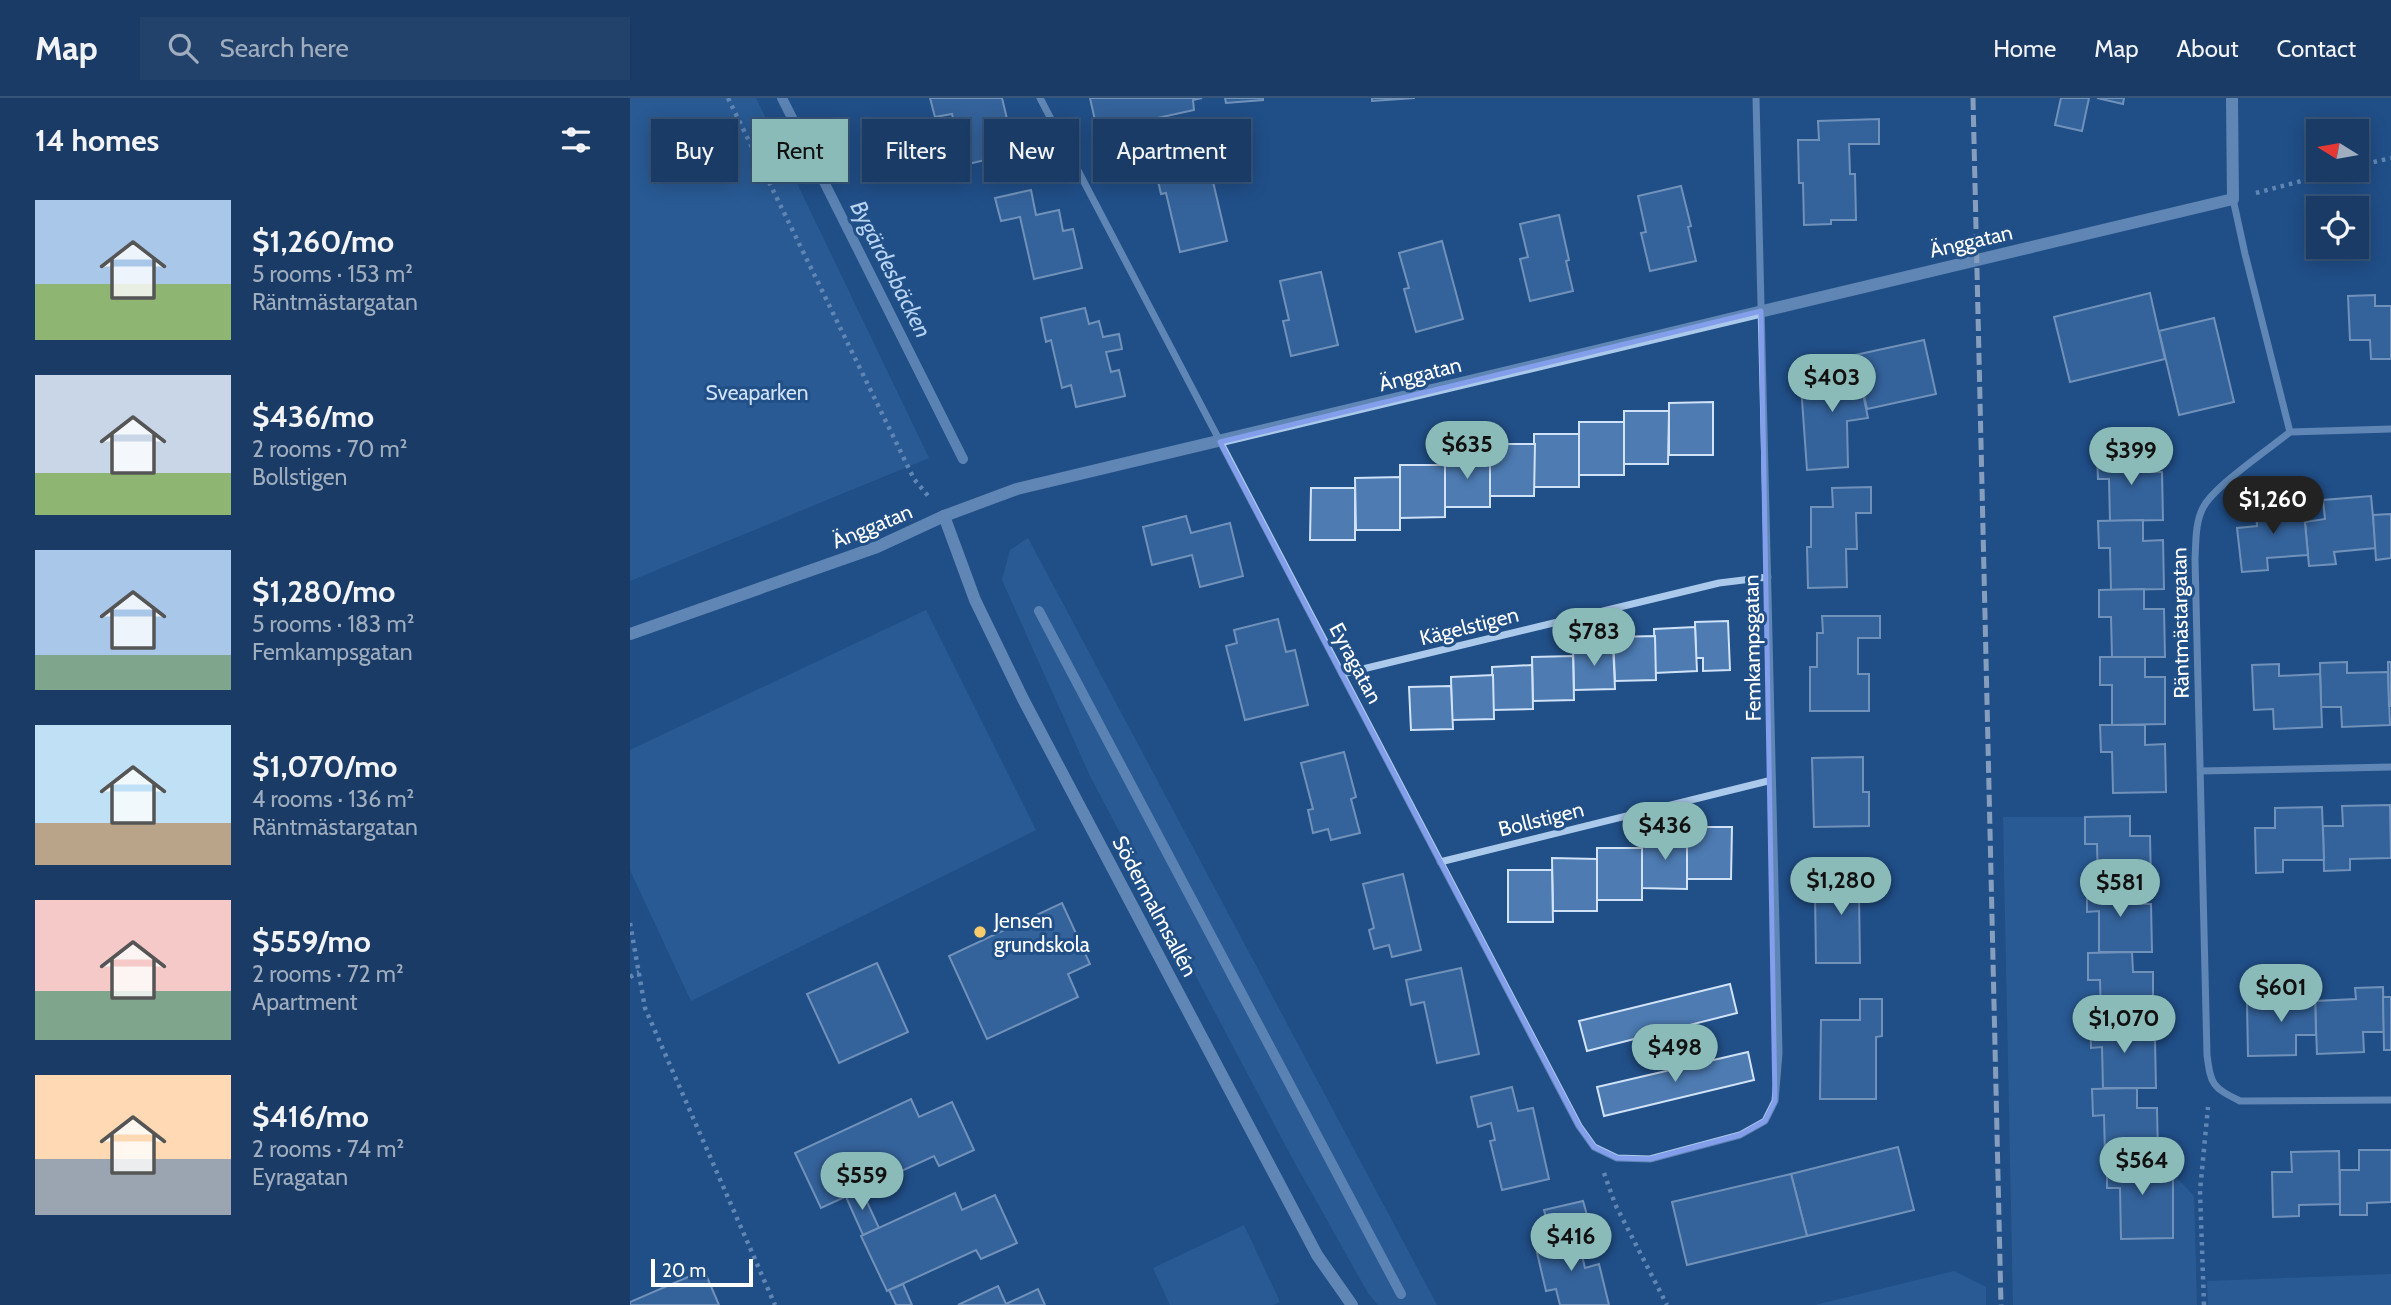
<!DOCTYPE html>
<html lang="en">
<head>
<meta charset="utf-8">
<style>
  :root { --surface:#193b65; --page:#22426b; --text:#f1f3f6; --muted:#9fadbf; --line:#375579; --accent:#8bbbb9 }
  body { margin:0; font-family:Cabin,sans-serif; background:var(--page); color:var(--text); height:100vh; display:flex; flex-direction:column; font-size:26px; white-space:nowrap }
  * { box-sizing:border-box; margin:0 }
  p { font-size:23px; color:var(--muted) }
  .icon { flex:none; width:38px; height:38px; fill:none; stroke:currentColor; stroke-width:2; stroke-linecap:round; stroke-linejoin:round }
  .map { position:relative; flex:1; overflow:hidden }
  .panel { display:flex; flex-direction:column; background:var(--surface); width:630px }
  .panel>* { flex:none }
  .guide { position:absolute; left:21px; top:21px; width:665px; height:63px; display:flex; gap:14px }
  .needle { width:46px; rotate:281deg }
  .controls { position:absolute; left:1676px; top:21px; display:grid; gap:14px }
  .controls a { display:grid; place-items:center; width:63px; height:63px; border-radius:0px; background:var(--surface); box-shadow:0 4px 18px #0003,0 0 0 2px var(--line); font-size:35px }
  .scale { position:absolute; left:21px; bottom:18px; width:102px; box-sizing:border-box; padding-left:7px; border:4px solid #fff; border-top:0; font-size:19px; line-height:24px; white-space:nowrap; color:#fff; -webkit-text-stroke:5px #214f87; paint-order:stroke }
  .price { position:absolute; translate:-50% -60px; padding:0 16px; border-radius:24px; background:var(--accent); color:#111; font-size:23px; line-height:46px; filter:drop-shadow(0 2px 4px #0008) }
  .price::after { content:''; position:absolute; left:50%; top:42px; width:21px; height:16px; margin-left:-10px; background:inherit; clip-path:polygon(0 0,100% 0,50% 100%) }
  .price.on { background:#222; color:#fff }
  ul { padding:0; list-style:none }
  li { display:flex; align-items:center; gap:21px; height:175px; padding:0 35px }
  li span { display:grid; place-items:center; flex:none; width:196px; height:140px; border-radius:0px; color:#555 }
  li>.icon { margin-inline-start:auto }
  span .icon { width:84px; height:84px; fill:#fffc; stroke-width:1 }
  li b { font-size:30px }
  h2 { display:flex; justify-content:space-between; align-items:center; height:84px; padding:0 35px; font-size:30px }
  .chip { padding:0 24px; border-radius:0px; background:var(--surface); box-shadow:0 4px 18px #0003,0 0 0 2px var(--line); font-size:24px; line-height:63px }
  .chip.on { background:var(--accent); color:#111 }
  header { display:flex; align-items:center; gap:42px; box-sizing:border-box; height:98px; padding:0 35px; background:var(--surface); border-bottom:2px solid var(--line) }
  header strong { font-size:33px }
  nav { display:flex; gap:38px; margin-inline-start:auto; font-size:24px }
  .search { width:490px; height:63px; background:var(--page); display:flex; align-items:center; gap:18px; box-sizing:border-box; padding:0 24px; border-radius:0px; color:var(--muted); font-size:26px }
  main { display:flex; flex:1; min-height:0 }
  .map>svg:first-child { display:block }
</style>
</head>
<body>
<header>
<strong>Map</strong>
<div class="search"><svg class="icon" aria-label="search" viewBox="0 0 24 24"><circle cx="10" cy="10" r="6"/><path d="M15 15l6 6"/></svg>Search here</div>
<nav><a>Home</a><a>Map</a><a>About</a><a>Contact</a></nav>
</header>
<main>
<section class="panel">
<h2>14 homes<svg class="icon" aria-label="filters" viewBox="0 0 24 24"><path d="M4 7h16M4 17h16"/><circle cx="9" cy="7" r="2"/><circle cx="15" cy="17" r="2"/></svg></h2>
<ul>
<li><span style="background:linear-gradient(#a9c7e8 60%,#8fb573 0)"><svg class="icon" aria-label="home" viewBox="0 0 24 24"><path d="M3 11l9-7 9 7M6 9v11h12V9"/></svg></span><div><b>$1,260/mo</b><p>5 rooms · 153 m²</p><p>Räntmästargatan</p></div></li>
<li><span style="background:linear-gradient(#c9d6e8 70%,#8fb573 0)"><svg class="icon" aria-label="home" viewBox="0 0 24 24"><path d="M3 11l9-7 9 7M6 9v11h12V9"/></svg></span><div><b>$436/mo</b><p>2 rooms · 70 m²</p><p>Bollstigen</p></div></li>
<li><span style="background:linear-gradient(#a9c7e8 75%,#7fa58c 0)"><svg class="icon" aria-label="home" viewBox="0 0 24 24"><path d="M3 11l9-7 9 7M6 9v11h12V9"/></svg></span><div><b>$1,280/mo</b><p>5 rooms · 183 m²</p><p>Femkampsgatan</p></div></li>
<li><span style="background:linear-gradient(#bfe0f5 70%,#b9a48a 0)"><svg class="icon" aria-label="home" viewBox="0 0 24 24"><path d="M3 11l9-7 9 7M6 9v11h12V9"/></svg></span><div><b>$1,070/mo</b><p>4 rooms · 136 m²</p><p>Räntmästargatan</p></div></li>
<li><span style="background:linear-gradient(#f6c9c9 65%,#7fa58c 0)"><svg class="icon" aria-label="home" viewBox="0 0 24 24"><path d="M3 11l9-7 9 7M6 9v11h12V9"/></svg></span><div><b>$559/mo</b><p>2 rooms · 72 m²</p><p>Apartment</p></div></li>
<li><span style="background:linear-gradient(#ffd9b3 60%,#9aa5b1 0)"><svg class="icon" aria-label="home" viewBox="0 0 24 24"><path d="M3 11l9-7 9 7M6 9v11h12V9"/></svg></span><div><b>$416/mo</b><p>2 rooms · 74 m²</p><p>Eyragatan</p></div></li>
</ul>
</section>
<div class="map">
<svg width="1761" height="1207" viewBox="0 0 1761 1207">
  <rect width="100%" height="100%" fill="#214f87"/>
  <!-- green -->
  <g fill="#3469a5">
    <polygon points="0,0 126,0 299,360 0,483"/>
    <polygon points="398,440 807,1207 748,1207 738,1195 661,1058 460,678 372,482 380,452"/>
    <polygon points="296,512 406,732 61,903 0,772 0,652"/>
    <polygon points="1373,719 1455,719 1455,745 1467,746 1468,787 1457,787 1457,813 1469,813 1469,854 1458,855 1458,881 1470,882 1471,923 1460,923 1461,949 1472,949 1473,990 1462,991 1463,1017 1474,1017 1477,1090 1490,1089 1491,1141 1543,1140 1543,1076 1564,1098 1567,1207 1383,1207"/>
    <polygon points="614,1127 650,1204 643,1207 540,1207 523,1170"/>
    <polygon points="1324,1173 1356,1189 1356,1207 1185,1207"/>
    <polygon points="1761,1176 1761,1207 1578,1207 1577,1183"/>
  </g>
  <g fill="none" stroke-linecap="round" stroke-linejoin="round">
    <!-- stream -->
    <g stroke="#9fc4eb" stroke-width="10">
      <polyline points="152,0 333,361"/>
      <polyline points="409,513 771,1196"/>
    </g>
  </g>
  <!-- building -->
  <g fill="#4d7bb2" stroke="#d0e2f7" stroke-width="2">
    <polygon points="300,0 372,0 378,25 382,24 389,54 334,67 322,16 305,19"/>
    <polygon points="460,0 572,0 563,2 564,12 523,21 527,38 478,49 476,34 468,36"/>
    <polygon points="595,0 633,0 633,2 596,5"/>
    <polygon points="742,0 785,0 742,3"/>
    <polygon points="1431,0 1459,0 1452,33 1425,27"/>
    <polygon points="1467,0 1494,0 1493,6"/>
    <polygon points="1249,21 1249,46 1219,46 1220,76 1225,76 1226,122 1201,122 1201,126 1174,127 1173,85 1169,85 1168,42 1189,42 1188,23"/>
    <polygon points="576,54 597,143 550,154 536,95 531,96 524,66"/>
    <polygon points="1051,88 1061,128 1058,129 1066,163 1020,173 1011,135 1016,134 1008,98"/>
    <polygon points="401,92 406,117 429,112 433,133 443,131 452,170 404,181 390,119 371,123 365,100"/>
    <polygon points="929,117 939,162 936,163 943,193 900,203 890,161 898,159 890,126"/>
    <polygon points="812,143 833,221 786,234 774,191 779,190 769,155"/>
    <polygon points="691,174 708,247 661,258 653,223 659,222 650,183"/>
    <polygon points="1520,195 1535,261 1440,284 1424,219"/>
    <polygon points="1745,197 1745,208 1761,208 1761,261 1741,261 1740,242 1720,242 1718,198"/>
    <polygon points="455,210 459,226 469,223 473,239 489,236 492,251 476,254 481,274 489,272 495,298 446,309 441,287 432,290 421,242 416,244 411,220"/>
    <polygon points="1584,220 1604,304 1549,317 1529,233"/>
    <polygon points="1294,242 1306,296 1237,311 1225,257"/>
    <polygon points="1225,257 1238,320 1217,323 1218,369 1177,372 1171,288 1197,286 1194,265"/>
    <polygon points="1083,304 1083,357 1039,357 1039,305"/>
    <polygon points="994,313 1039,313 1038,366 994,366"/>
    <rect x="949" y="324" width="45" height="53"/>
    <rect x="904" y="336" width="45" height="53"/>
    <polygon points="860,346 905,346 904,398 860,398"/>
    <polygon points="1512,354 1513,374 1532,374 1533,422 1480,423 1479,381 1468,381 1467,355"/>
    <rect x="815" y="357" width="45" height="52"/>
    <polygon points="770,367 815,367 815,419 770,420"/>
    <polygon points="770,379 770,432 726,432 725,380"/>
    <polygon points="1241,389 1241,415 1226,415 1227,451 1216,451 1217,489 1178,490 1177,449 1181,449 1181,409 1203,409 1202,390"/>
    <polygon points="681,390 725,390 725,442 680,442"/>
    <polygon points="1741,398 1746,450 1704,454 1706,466 1679,468 1675,424 1695,421 1693,402"/>
    <polygon points="1673,404 1678,457 1637,460 1638,472 1612,474 1607,430 1627,428 1626,408"/>
    <polygon points="1761,416 1761,460 1746,462 1743,417"/>
    <polygon points="556,418 561,435 600,425 613,478 570,489 562,457 522,467 513,429"/>
    <polygon points="1513,422 1513,443 1533,442 1534,491 1481,492 1480,450 1469,450 1468,423"/>
    <polygon points="1514,491 1514,511 1534,511 1535,559 1482,559 1481,519 1469,519 1469,492"/>
    <polygon points="1192,518 1250,518 1250,540 1228,540 1228,576 1239,576 1239,613 1180,613 1180,569 1187,569 1187,535 1193,535"/>
    <polygon points="648,521 656,554 665,552 678,607 615,622 596,548 607,545 604,532"/>
    <polygon points="1098,523 1100,572 1073,573 1073,560 1066,560 1065,524"/>
    <polygon points="1065,529 1067,573 1025,575 1024,531"/>
    <polygon points="1025,538 1026,582 985,583 983,539"/>
    <polygon points="983,547 985,591 944,592 943,548"/>
    <polygon points="943,558 944,602 903,603 902,559"/>
    <polygon points="1470,559 1515,559 1515,579 1535,579 1535,626 1482,627 1482,587 1470,587"/>
    <polygon points="1717,564 1717,575 1758,574 1760,627 1712,629 1711,609 1691,609 1690,565"/>
    <polygon points="1758,564 1761,564 1761,608 1759,608"/>
    <polygon points="1649,566 1649,578 1690,576 1692,629 1644,631 1643,611 1624,612 1622,567"/>
    <polygon points="902,567 903,611 863,612 862,569"/>
    <polygon points="863,577 864,621 822,622 821,579"/>
    <polygon points="821,588 823,631 781,632 779,589"/>
    <polygon points="1470,627 1515,627 1515,647 1535,646 1536,694 1483,695 1482,654 1471,654"/>
    <polygon points="714,654 726,699 721,701 730,735 701,742 698,731 683,735 678,712 683,711 671,665"/>
    <polygon points="1233,659 1233,694 1239,694 1239,728 1184,729 1182,660"/>
    <polygon points="1760,707 1761,760 1720,761 1720,772 1694,773 1693,728 1713,728 1712,708"/>
    <polygon points="1692,709 1694,762 1653,762 1653,774 1626,775 1625,730 1645,730 1645,710"/>
    <polygon points="1500,718 1500,738 1520,738 1521,786 1468,787 1467,746 1455,746 1455,719"/>
    <polygon points="1057,729 1102,729 1101,781 1057,781"/>
    <polygon points="1012,738 1057,738 1057,791 1012,790"/>
    <rect x="967" y="750" width="45" height="52"/>
    <polygon points="922,760 967,761 967,813 923,813"/>
    <polygon points="878,772 922,772 923,824 878,824"/>
    <polygon points="1201,773 1242,773 1242,798 1229,798 1230,865 1186,865 1185,794 1201,794"/>
    <polygon points="773,776 791,852 762,859 759,847 744,851 739,832 744,830 733,786"/>
    <polygon points="1501,786 1501,806 1521,806 1522,854 1469,854 1469,813 1457,814 1457,787"/>
    <polygon points="432,805 460,866 438,876 448,899 357,941 319,858"/>
    <polygon points="1502,854 1503,874 1523,874 1523,922 1471,923 1470,882 1458,882 1458,855"/>
    <polygon points="247,865 278,934 209,965 177,896"/>
    <polygon points="831,870 849,956 807,965 794,904 781,907 776,882"/>
    <polygon points="1100,886 1107,915 957,953 949,923"/>
    <polygon points="1753,889 1754,934 1733,934 1734,954 1687,956 1685,903 1726,901 1725,890"/>
    <polygon points="1685,892 1686,937 1666,937 1666,957 1618,958 1617,905 1658,904 1658,893"/>
    <polygon points="1753,899 1761,899 1761,952 1754,952"/>
    <polygon points="1230,901 1252,901 1252,938 1246,939 1246,1001 1190,1001 1191,922 1230,922"/>
    <polygon points="1505,922 1505,942 1525,942 1526,990 1473,990 1472,949 1461,950 1460,923"/>
    <polygon points="1118,954 1124,982 974,1018 967,989"/>
    <polygon points="882,989 888,1013 903,1010 919,1081 872,1092 860,1043 865,1042 861,1025 848,1029 841,999"/>
    <polygon points="1507,990 1507,1010 1527,1010 1528,1057 1475,1058 1474,1017 1463,1018 1462,991"/>
    <polygon points="281,1001 289,1019 322,1004 344,1052 309,1068 304,1058 191,1110 165,1055"/>
    <polygon points="1268,1049 1284,1112 1177,1138 1161,1076"/>
    <polygon points="1729,1052 1761,1052 1761,1104 1737,1105 1737,1117 1710,1117 1710,1072 1729,1072"/>
    <polygon points="1709,1053 1710,1106 1669,1107 1669,1118 1643,1119 1642,1074 1662,1074 1661,1054"/>
    <polygon points="1477,1058 1524,1058 1523,1076 1543,1076 1543,1140 1491,1141 1490,1090 1477,1090"/>
    <polygon points="1161,1076 1177,1138 1057,1167 1042,1104"/>
    <polygon points="231,1091 249,1130 233,1137 216,1099"/>
    <polygon points="325,1095 332,1112 365,1097 387,1145 351,1161 346,1152 257,1193 231,1138"/>
    <polygon points="953,1103 957,1117 918,1127 914,1112"/>
    <polygon points="947,1136 955,1170 969,1166 979,1207 930,1207 926,1191 916,1193 905,1146"/>
    <polygon points="74,1172 89,1207 0,1207 0,1204"/>
    <polygon points="273,1186 282,1207 266,1207 259,1192"/>
    <polygon points="368,1188 376,1206 408,1191 415,1207 328,1207"/>
  </g>
  <g fill="none" stroke-linecap="round" stroke-linejoin="round">
    <!-- path -->
    <g stroke="#abc9ea" stroke-width="4.5" stroke-dasharray="3.5 5" stroke-linecap="butt">
      <polyline points="98,0 284,381 299,399"/>
      <polyline points="1727,68 1761,60"/>
      <polyline points="1626,95 1713,72"/>
      <polyline points="0,825 15,910 145,1207"/>
      <polyline points="0,879 9,874"/>
      <polyline points="974,1075 985,1106 1037,1207"/>
      <polyline points="1574,1207 1570,1093 1578,1009"/>
    </g>
    <!-- minor -->
    <g stroke="#abc9ea" stroke-width="7">
      <polyline points="410,0 949,1028 964,1049 987,1060 1020,1061 1110,1037 1135,1023 1145,1003 1149,955 1126,0"/>
      <path d="M1603,101L1615,156L1660,334C1639,351 1586,387 1574,408C1565,423 1566,444 1565,461L1577,957C1581,987 1582,989 1610,1003L1761,1002"/>
      <polyline points="1660,334 1761,331"/>
      <polyline points="712,576 1089,485 1138,479"/>
      <polyline points="1571,673 1761,669"/>
      <polyline points="810,764 1142,682"/>
    </g>
    <!-- tertiary -->
    <g stroke="#abc9ea" stroke-width="12">
      <polyline points="314,418 345,502 393,601 687,1157 722,1207"/>
      <polyline points="0,536 247,449 314,418 387,391 1603,101 1602,0"/>
    </g>
    <!-- rail -->
    <polyline stroke="#fff" stroke-width="5" stroke-dasharray="12 5" stroke-linecap="butt" points="1343,0 1371,1207"/>
  </g>
  <!-- marked area -->
  <path d="M0 0H1761V1207H0ZM1131,213L1145,1003L1135,1023L1110,1037L1020,1061L987,1060L964,1049L949,1028L590,344Z" fill="#214f87" fill-opacity=".55" fill-rule="evenodd"/>
  <path fill="none" stroke="#839eea" stroke-width="5" stroke-linejoin="round" d="M1131,213L1145,1003L1135,1023L1110,1037L1020,1061L987,1060L964,1049L949,1028L590,344Z"/>
  <!-- markers -->
  <circle fill="#f7cc6c" stroke="#214f87" stroke-width="2.5" cx="350" cy="834" r="7"/>
  <g text-anchor="middle" dominant-baseline="central" stroke-width="6" stroke-linejoin="round" paint-order="stroke">
    <!-- street labels -->
    <g font-size="21" fill="#fff" stroke="#214f87">
      <text transform="translate(1341 143) rotate(-13)">Änggatan</text>
      <text transform="translate(790 276) rotate(-14)">Änggatan</text>
      <text transform="translate(242 428) rotate(-22)">Änggatan</text>
      <text transform="translate(1550 525) rotate(-91)">Räntmästargatan</text>
      <text transform="translate(839 528) rotate(-14)">Kägelstigen</text>
      <text transform="translate(1122 550) rotate(-91)">Femkampsgatan</text>
      <text transform="translate(726 565) rotate(62)">Eyragatan</text>
      <text transform="translate(911 721) rotate(-14)">Bollstigen</text>
      <text transform="translate(525 808) rotate(62)">Södermalmsallén</text>
    </g>
    <!-- park labels -->
    <g font-size="21" fill="#d0e2f7" stroke="#214f87">
      <text x="127" y="294">Sveaparken</text>
    </g>
    <!-- poi labels -->
    <g font-size="21" fill="#fff" stroke="#214f87" text-anchor="start">
      <text x="364" y="822">Jensen<tspan x="364" dy="24">grundskola</tspan></text>
    </g>
    <!-- water labels -->
    <g font-size="23" font-style="italic" fill="#b7d3f1" stroke="#214f87">
      <text transform="translate(261 171) rotate(63)">Bygärdesbäcken</text>
    </g>
  </g>
</svg>
<div class="controls">
<a><svg class="needle" viewBox="-14 -14 28 28"><path d="M0-13l5 13h-10z" fill="#e53935"/><path d="M0 13l5-13h-10z" fill="#9fadbf"/></svg></a>
<a><svg class="icon" aria-label="locate" viewBox="0 0 24 24"><circle cx="12" cy="12" r="6"/><path d="M12 2v4M12 18v4M2 12h4M18 12h4"/></svg></a>
</div>
<div class="scale">20 m</div>
<b class="price" style="left:1202px;top:316px">$403</b>
<b class="price" style="left:837px;top:383px">$635</b>
<b class="price" style="left:1501px;top:389px">$399</b>
<b class="price on" style="left:1643px;top:438px">$1,260</b>
<b class="price" style="left:964px;top:570px">$783</b>
<b class="price" style="left:1035px;top:764px">$436</b>
<b class="price" style="left:1211px;top:819px">$1,280</b>
<b class="price" style="left:1490px;top:821px">$581</b>
<b class="price" style="left:1651px;top:926px">$601</b>
<b class="price" style="left:1494px;top:957px">$1,070</b>
<b class="price" style="left:1045px;top:986px">$498</b>
<b class="price" style="left:1512px;top:1099px">$564</b>
<b class="price" style="left:232px;top:1114px">$559</b>
<b class="price" style="left:941px;top:1175px">$416</b>
<div class="guide">
<a class="chip">Buy</a>
<a class="chip on">Rent</a>
<a class="chip">Filters</a>
<a class="chip">New</a>
<a class="chip">Apartment</a>
</div>
</div>
</main>
</body>
</html>
